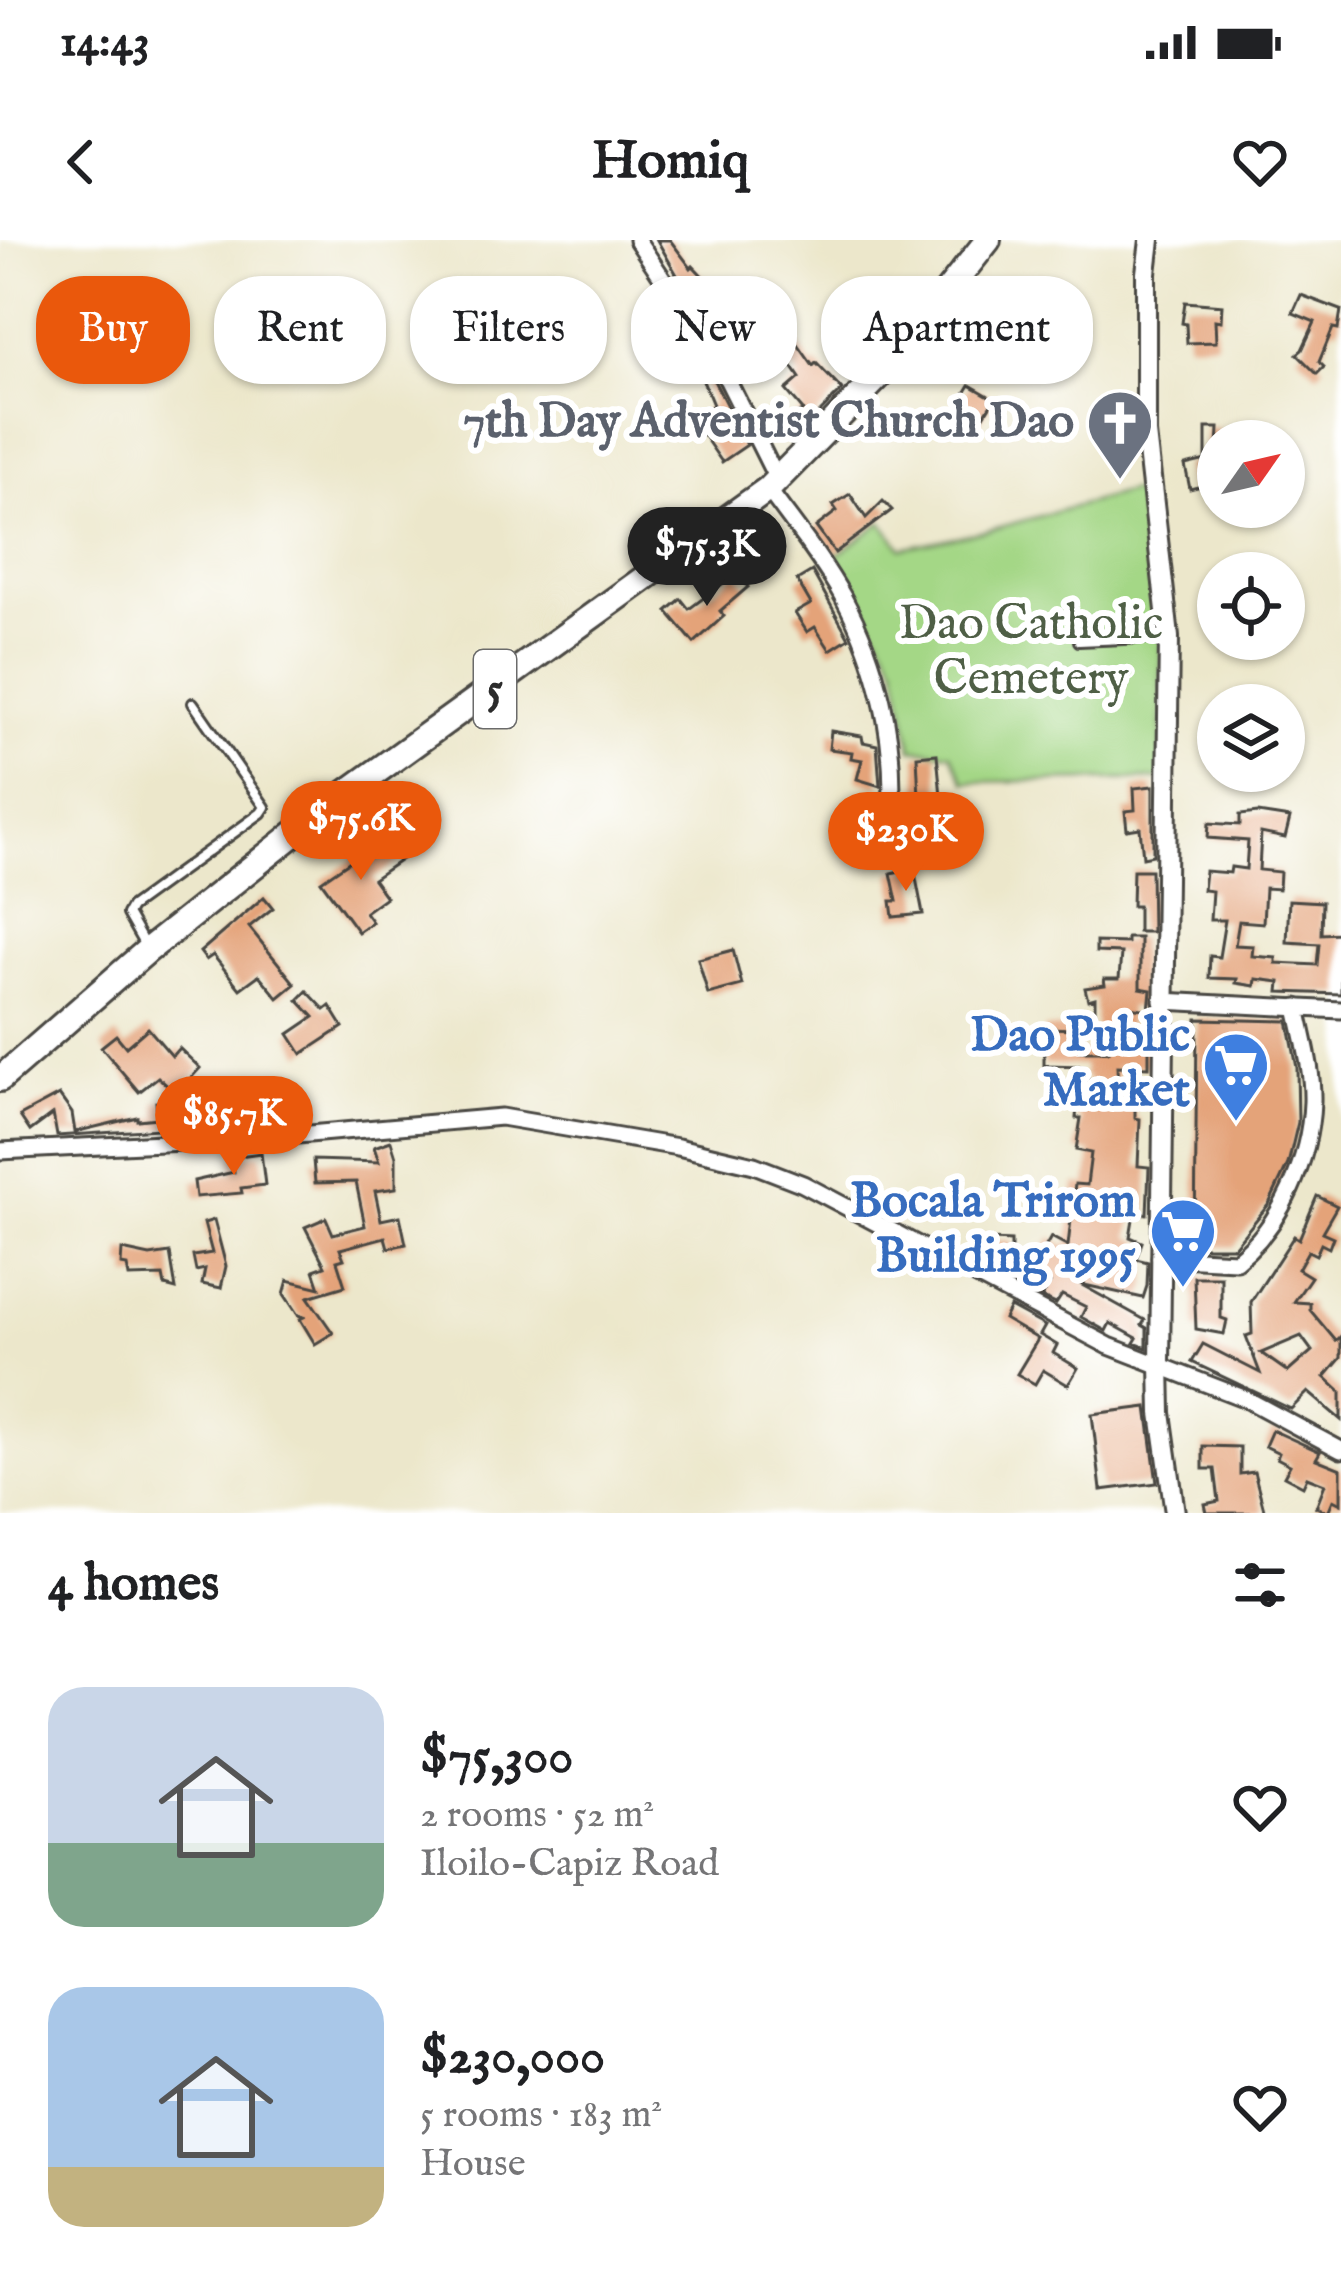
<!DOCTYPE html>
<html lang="en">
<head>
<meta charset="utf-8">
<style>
  :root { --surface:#fff; --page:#f2f2f2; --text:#202124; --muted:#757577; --accent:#ea580c }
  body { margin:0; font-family:"IM FELL English",serif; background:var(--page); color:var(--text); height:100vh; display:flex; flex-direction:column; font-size:45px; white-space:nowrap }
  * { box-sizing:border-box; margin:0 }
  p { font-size:39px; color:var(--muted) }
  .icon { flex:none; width:66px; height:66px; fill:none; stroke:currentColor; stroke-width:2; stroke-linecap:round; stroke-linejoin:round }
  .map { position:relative; height:1273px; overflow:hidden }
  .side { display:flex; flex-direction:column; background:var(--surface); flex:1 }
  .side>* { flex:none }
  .guide { position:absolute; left:36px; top:36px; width:1269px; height:108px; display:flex; gap:24px }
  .needle { width:78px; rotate:56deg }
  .buttons { position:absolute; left:1197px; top:180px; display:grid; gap:24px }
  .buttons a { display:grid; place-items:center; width:108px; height:108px; border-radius:50%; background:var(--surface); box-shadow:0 3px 9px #0004; font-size:60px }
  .price { position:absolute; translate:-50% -102px; padding:0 27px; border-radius:42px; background:var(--accent); color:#fff; font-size:39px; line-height:78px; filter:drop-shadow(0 3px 6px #0008) }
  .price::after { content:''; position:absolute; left:50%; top:72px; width:36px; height:27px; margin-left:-18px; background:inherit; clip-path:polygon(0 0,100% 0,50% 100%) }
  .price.current { background:#222; color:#fff }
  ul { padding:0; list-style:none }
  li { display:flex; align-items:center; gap:36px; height:300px; padding:0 48px }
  li span { display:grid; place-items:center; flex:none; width:336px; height:240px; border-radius:36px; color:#555 }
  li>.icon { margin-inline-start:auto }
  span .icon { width:144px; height:144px; fill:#fffc; stroke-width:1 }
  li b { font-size:51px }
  h2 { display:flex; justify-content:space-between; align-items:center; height:144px; padding:0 48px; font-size:51px }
  .pill { padding:0 42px; border-radius:48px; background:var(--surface); box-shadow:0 3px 9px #0004; font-size:42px; line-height:108px }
  .pill.current { background:var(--accent); color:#fff }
  .status { display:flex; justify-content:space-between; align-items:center; height:84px; padding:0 60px; background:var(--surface); direction:ltr }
  .status svg { height:33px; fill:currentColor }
  header { display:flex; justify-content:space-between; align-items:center; height:156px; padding:0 48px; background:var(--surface); font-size:54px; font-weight:700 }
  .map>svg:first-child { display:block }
</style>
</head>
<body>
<div class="status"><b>14:43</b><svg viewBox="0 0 49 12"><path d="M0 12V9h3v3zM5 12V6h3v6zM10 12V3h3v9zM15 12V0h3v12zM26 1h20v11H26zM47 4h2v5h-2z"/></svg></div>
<header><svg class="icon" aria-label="back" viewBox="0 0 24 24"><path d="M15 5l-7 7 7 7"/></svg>Homiq<svg class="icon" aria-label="heart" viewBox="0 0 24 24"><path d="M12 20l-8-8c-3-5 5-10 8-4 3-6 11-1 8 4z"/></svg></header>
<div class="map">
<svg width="1341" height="1273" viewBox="0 0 1341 1273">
  <rect width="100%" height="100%" fill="#fff"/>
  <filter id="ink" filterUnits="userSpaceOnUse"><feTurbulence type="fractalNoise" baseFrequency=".00833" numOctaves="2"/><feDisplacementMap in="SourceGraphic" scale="24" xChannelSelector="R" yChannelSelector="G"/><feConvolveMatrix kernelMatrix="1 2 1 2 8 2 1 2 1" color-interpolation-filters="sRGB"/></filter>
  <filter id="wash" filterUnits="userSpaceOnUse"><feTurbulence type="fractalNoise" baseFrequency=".004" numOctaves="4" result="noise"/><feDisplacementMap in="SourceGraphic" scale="48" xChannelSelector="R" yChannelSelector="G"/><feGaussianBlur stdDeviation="2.7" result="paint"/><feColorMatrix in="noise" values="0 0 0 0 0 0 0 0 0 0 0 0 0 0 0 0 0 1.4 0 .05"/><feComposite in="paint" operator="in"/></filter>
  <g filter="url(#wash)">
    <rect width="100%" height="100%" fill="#ece7cb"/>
    <!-- green -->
    <polygon fill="#a4d786" stroke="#688158" stroke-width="3" points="1136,250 1161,406 1162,539 965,542 951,513 912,509 896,425 836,316 882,282 902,308 985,291"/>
    <g id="blocks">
      <!-- building -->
      <g fill="#e4a379" fill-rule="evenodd">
        <polygon points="657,0 670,0 691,28 693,26 741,76 752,64 761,71 744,90 756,101 735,124 724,108 737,93 699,56 693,63"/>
        <polygon points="1301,55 1341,70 1338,89 1333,88 1319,122 1324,127 1317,134 1297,114 1302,110 1315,82 1293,73"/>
        <polygon points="1185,62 1222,65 1221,81 1215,80 1216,102 1187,103 1186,84 1182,83"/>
        <polygon points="789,92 813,126 816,123 842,150 798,194 788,181 803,170 786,150 800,138 776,103"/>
        <polygon points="706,125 747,205 722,222 692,179 713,165 698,129"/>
        <polygon points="970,145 994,159 979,184 955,170"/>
        <polygon points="1132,179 1134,211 1107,214 1104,182"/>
        <polygon points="1206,188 1219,188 1218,209 1213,209 1218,242 1190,249 1185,225 1206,220"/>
        <polygon points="850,254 866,278 883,261 892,270 835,313 816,287 837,271 833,265"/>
        <polygon points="812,331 849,398 830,410 815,387 807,392 795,373 811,364 797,340"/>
        <polygon points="737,333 748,347 720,371 724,376 694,403 667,371 681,359 689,369"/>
        <polygon points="831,491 862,496 863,502 877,505 880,546 857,539 862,520 851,518 852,512 829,509"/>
        <polygon points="937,514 943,577 920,578 917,516"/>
        <polygon points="1153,546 1153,615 1143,617 1140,588 1127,590 1125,571 1135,570 1134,548"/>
        <polygon points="1258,573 1290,578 1285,598 1261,593 1259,630 1280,632 1279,649 1265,648 1263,683 1239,681 1235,705 1253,706 1252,716 1276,718 1276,723 1317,725 1319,704 1287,702 1289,660 1322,662 1321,694 1341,693 1341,754 1279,752 1280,742 1256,739 1255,746 1236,743 1237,739 1209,738 1210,716 1219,717 1225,680 1210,680 1212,651 1203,650 1205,631 1230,633 1231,627 1246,629 1248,601 1208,598 1209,583 1240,585 1240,575"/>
        <polygon points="384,598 402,619 373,639 386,657 365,672 372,682 358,692 321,641"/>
        <polygon points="914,628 923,674 893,677 891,661 897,661 891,633"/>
        <polygon points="1133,630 1151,630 1152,692 1138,692 1138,666 1132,666"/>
        <polygon points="264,657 273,668 249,687 295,744 278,758 259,735 240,749 213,715 206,720 200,712"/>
        <polygon points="1127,698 1140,698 1140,748 1151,750 1149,770 1129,767 1129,797 1149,797 1149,827 1117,826 1118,850 1135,850 1135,878 1140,879 1138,926 1149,927 1147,974 1134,973 1130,997 1142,1002 1136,1019 1148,1022 1147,1046 1143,1058 1080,1044 1145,1080 1142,1085 1147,1088 1147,1108 1134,1103 1137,1098 1110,1083 1106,1091 1081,1077 1086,1067 1062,1055 1056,1064 1041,1057 1050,1043 1030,1031 1028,1036 994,1024 997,1014 991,1014 992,1000 1011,1001 1011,1013 1037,1022 1051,997 1068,1006 1075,944 1087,945 1091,913 1076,910 1081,878 1076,878 1077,867 1091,868 1088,837 1084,837 1084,826 1044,825 1044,788 1080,789 1080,811 1109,811 1109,789 1095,789 1095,758 1088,760 1085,748 1105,745 1104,739 1119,739 1121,713 1096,712 1096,702 1127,703"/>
        <polygon points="733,710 742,745 708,754 698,719"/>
        <polygon points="307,751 325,770 330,766 343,787 302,814 289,794 314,777 298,760"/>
        <polygon points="1197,779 1288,781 1297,828 1298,882 1288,924 1269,964 1234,1007 1195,1007"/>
        <polygon points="148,788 172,816 179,808 200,828 176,854 158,837 139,852 101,807 116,795 126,807"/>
        <polygon points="59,855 72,873 75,892 137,877 137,880 158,878 156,862 168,861 170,878 215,873 218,885 57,896 53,874 30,891 20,876"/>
        <polygon points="391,901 396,917 396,948 375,951 381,980 400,976 406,1004 388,1008 385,997 340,1009 344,1019 337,1021 345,1046 308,1057 333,1093 315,1104 300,1079 304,1077 298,1075 284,1054 288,1040 320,1048 314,1030 325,1026 305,987 326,978 333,994 365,986 356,942 315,943 313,920 379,922 374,907"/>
        <polygon points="261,913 265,945 241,948 242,953 196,957 194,941 234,932 232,917"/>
        <path d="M1317,956L1337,966L1322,992L1333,997L1329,1008L1321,1004L1316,1015L1308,1011L1298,1029L1311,1037L1294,1062L1310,1063V1070L1336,1101L1341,1096V1118L1325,1137L1341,1152V1180L1308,1152L1291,1169L1192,1122L1203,1104L1260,1133L1246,1096L1252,1094L1251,1062L1294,996L1299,999ZM1301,1096L1312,1111L1288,1132L1261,1113Z"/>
        <polygon points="214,980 226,1026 221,1048 202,1044 205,1029 196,1031 193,1016 212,1013 204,983"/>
        <polygon points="122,1010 150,1016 170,1013 176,1049 165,1046 163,1036 129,1037 127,1026 121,1025"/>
        <polygon points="1194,1037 1221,1037 1221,1078 1227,1080 1224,1094 1196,1089"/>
        <polygon points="1010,1067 1045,1086 1040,1095 1057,1105 1053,1113 1078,1128 1068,1145 1043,1130 1035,1144 1017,1134 1038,1099 1004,1079"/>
        <polygon points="1147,1167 1157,1243 1101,1250 1092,1174"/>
        <polygon points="1272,1190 1320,1212 1316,1219 1341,1229 1341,1264 1333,1260 1328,1272 1316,1267 1325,1244 1307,1237 1303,1246 1284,1236 1290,1225 1277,1218 1279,1213 1265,1206"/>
        <polygon points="1203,1206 1240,1207 1240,1234 1254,1232 1265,1273 1207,1273 1205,1264 1219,1261 1215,1229 1203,1229"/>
      </g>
    </g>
  </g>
  <g filter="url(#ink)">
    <use href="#blocks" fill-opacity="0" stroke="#484743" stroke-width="3"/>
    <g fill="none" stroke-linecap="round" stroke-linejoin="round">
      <!-- service casing -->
      <g stroke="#484743" stroke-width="14">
        <g id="service">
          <polyline points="1079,401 1168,397"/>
          <polyline points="144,704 127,674 131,667 261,573 265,567 193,463"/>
        </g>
      </g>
      <!-- minor casing -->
      <g stroke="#484743" stroke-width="21">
        <g id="minor">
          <polyline points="637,0 718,121 778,241"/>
          <path d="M768,249C793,284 822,319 843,357C878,422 896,499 891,572"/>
          <polyline points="1162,761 1341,770"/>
          <polyline points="0,911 264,898 501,877 678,907 754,925 803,944 1109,1106 1246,1159 1341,1210"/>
          <path d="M1160,1017L1236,1021C1281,986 1310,919 1312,862C1313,831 1303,797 1297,767"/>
        </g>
      </g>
      <!-- tertiary casing -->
      <g stroke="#484743" stroke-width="24">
        <polyline id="tertiary" points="1150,0 1146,33 1146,193 1169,397 1160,1123 1161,1173 1175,1273"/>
      </g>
      <!-- trunk casing -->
      <g stroke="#484743" stroke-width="30">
        <polyline id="trunk" points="0,839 148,710 337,560 768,249 885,130 988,0"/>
      </g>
      <!-- service -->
      <use href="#service" stroke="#fff" stroke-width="8"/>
      <!-- minor -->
      <use href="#minor" stroke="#fff" stroke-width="15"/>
      <!-- tertiary -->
      <use href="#tertiary" stroke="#fff" stroke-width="18"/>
      <!-- trunk -->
      <use href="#trunk" stroke="#fff" stroke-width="24"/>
    </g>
  </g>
  <!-- icons -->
  <defs>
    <g id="church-pin" transform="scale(3.45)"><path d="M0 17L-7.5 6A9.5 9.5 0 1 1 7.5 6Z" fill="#6b7280" stroke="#fff"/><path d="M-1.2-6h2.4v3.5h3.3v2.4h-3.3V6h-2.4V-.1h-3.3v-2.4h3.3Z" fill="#fff"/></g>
    <g id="supermarket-pin" transform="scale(3.45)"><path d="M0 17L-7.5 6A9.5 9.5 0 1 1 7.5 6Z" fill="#3f7fe0" stroke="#fff"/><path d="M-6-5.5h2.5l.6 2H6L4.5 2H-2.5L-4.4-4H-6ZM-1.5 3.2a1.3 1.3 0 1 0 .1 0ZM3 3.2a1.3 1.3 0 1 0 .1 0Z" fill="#fff"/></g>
  </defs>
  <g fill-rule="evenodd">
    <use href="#church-pin" x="1120" y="183"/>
    <use href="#supermarket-pin" x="1236" y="825"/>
    <use href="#supermarket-pin" x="1183" y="991"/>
  </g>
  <g text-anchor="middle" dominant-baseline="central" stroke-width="12" stroke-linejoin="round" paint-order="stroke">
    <!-- shield labels -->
    <rect fill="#fff" stroke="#6b6b6b" stroke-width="3" x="474" y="410" width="42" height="78" rx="9"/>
    <g font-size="45" font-weight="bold" fill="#2b2b2b">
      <text x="495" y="449">5</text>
    </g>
    <!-- worship labels -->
    <g font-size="48" font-weight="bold" fill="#5b616d" stroke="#fff" text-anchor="end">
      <text x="1074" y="183">7th Day Adventist Church Dao</text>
    </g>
    <!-- park labels -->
    <g font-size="48" fill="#4f5f46" stroke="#fff">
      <text x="1031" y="385">Dao Catholic<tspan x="1031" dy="55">Cemetery</tspan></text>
    </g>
    <!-- shop labels -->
    <g font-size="48" font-weight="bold" fill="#366cbe" stroke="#fff" text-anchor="end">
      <text x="1190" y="797">Dao Public<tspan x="1190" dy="55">Market</tspan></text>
      <text x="1136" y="963">Bocala Trirom<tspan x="1136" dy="55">Building 1995</tspan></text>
    </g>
  </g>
</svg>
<div class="buttons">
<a><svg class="needle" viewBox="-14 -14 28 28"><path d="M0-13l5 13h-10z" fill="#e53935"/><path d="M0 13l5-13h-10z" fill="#757577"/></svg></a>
<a><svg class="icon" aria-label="locate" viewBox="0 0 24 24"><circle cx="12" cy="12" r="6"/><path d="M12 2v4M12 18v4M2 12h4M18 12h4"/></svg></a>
<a><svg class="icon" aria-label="layers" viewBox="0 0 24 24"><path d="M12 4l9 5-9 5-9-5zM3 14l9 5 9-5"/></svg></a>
</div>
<b class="price current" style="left:707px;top:369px">$75.3K</b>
<b class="price" style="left:361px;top:643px">$75.6K</b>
<b class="price" style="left:906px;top:654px">$230K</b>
<b class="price" style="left:234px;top:938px">$85.7K</b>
<div class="guide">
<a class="pill current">Buy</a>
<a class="pill">Rent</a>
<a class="pill">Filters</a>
<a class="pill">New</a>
<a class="pill">Apartment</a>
</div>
</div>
<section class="side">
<h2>4 homes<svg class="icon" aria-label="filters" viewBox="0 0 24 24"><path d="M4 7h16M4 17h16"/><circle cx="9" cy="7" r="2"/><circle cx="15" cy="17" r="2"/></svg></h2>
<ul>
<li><span style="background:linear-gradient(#c9d6e8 65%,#7fa58c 0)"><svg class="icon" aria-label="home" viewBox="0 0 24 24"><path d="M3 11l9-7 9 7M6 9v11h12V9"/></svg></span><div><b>$75,300</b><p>2 rooms · 52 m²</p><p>Iloilo-Capiz Road</p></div><svg class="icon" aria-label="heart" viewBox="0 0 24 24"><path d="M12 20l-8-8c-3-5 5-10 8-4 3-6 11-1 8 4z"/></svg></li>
<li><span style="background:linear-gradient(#a9c7e8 75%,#c2b280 0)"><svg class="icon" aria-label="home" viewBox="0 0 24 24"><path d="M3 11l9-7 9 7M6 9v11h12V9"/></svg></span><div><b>$230,000</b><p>5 rooms · 183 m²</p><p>House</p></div><svg class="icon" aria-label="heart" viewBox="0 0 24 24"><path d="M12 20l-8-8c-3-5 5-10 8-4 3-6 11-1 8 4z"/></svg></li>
</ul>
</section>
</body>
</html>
